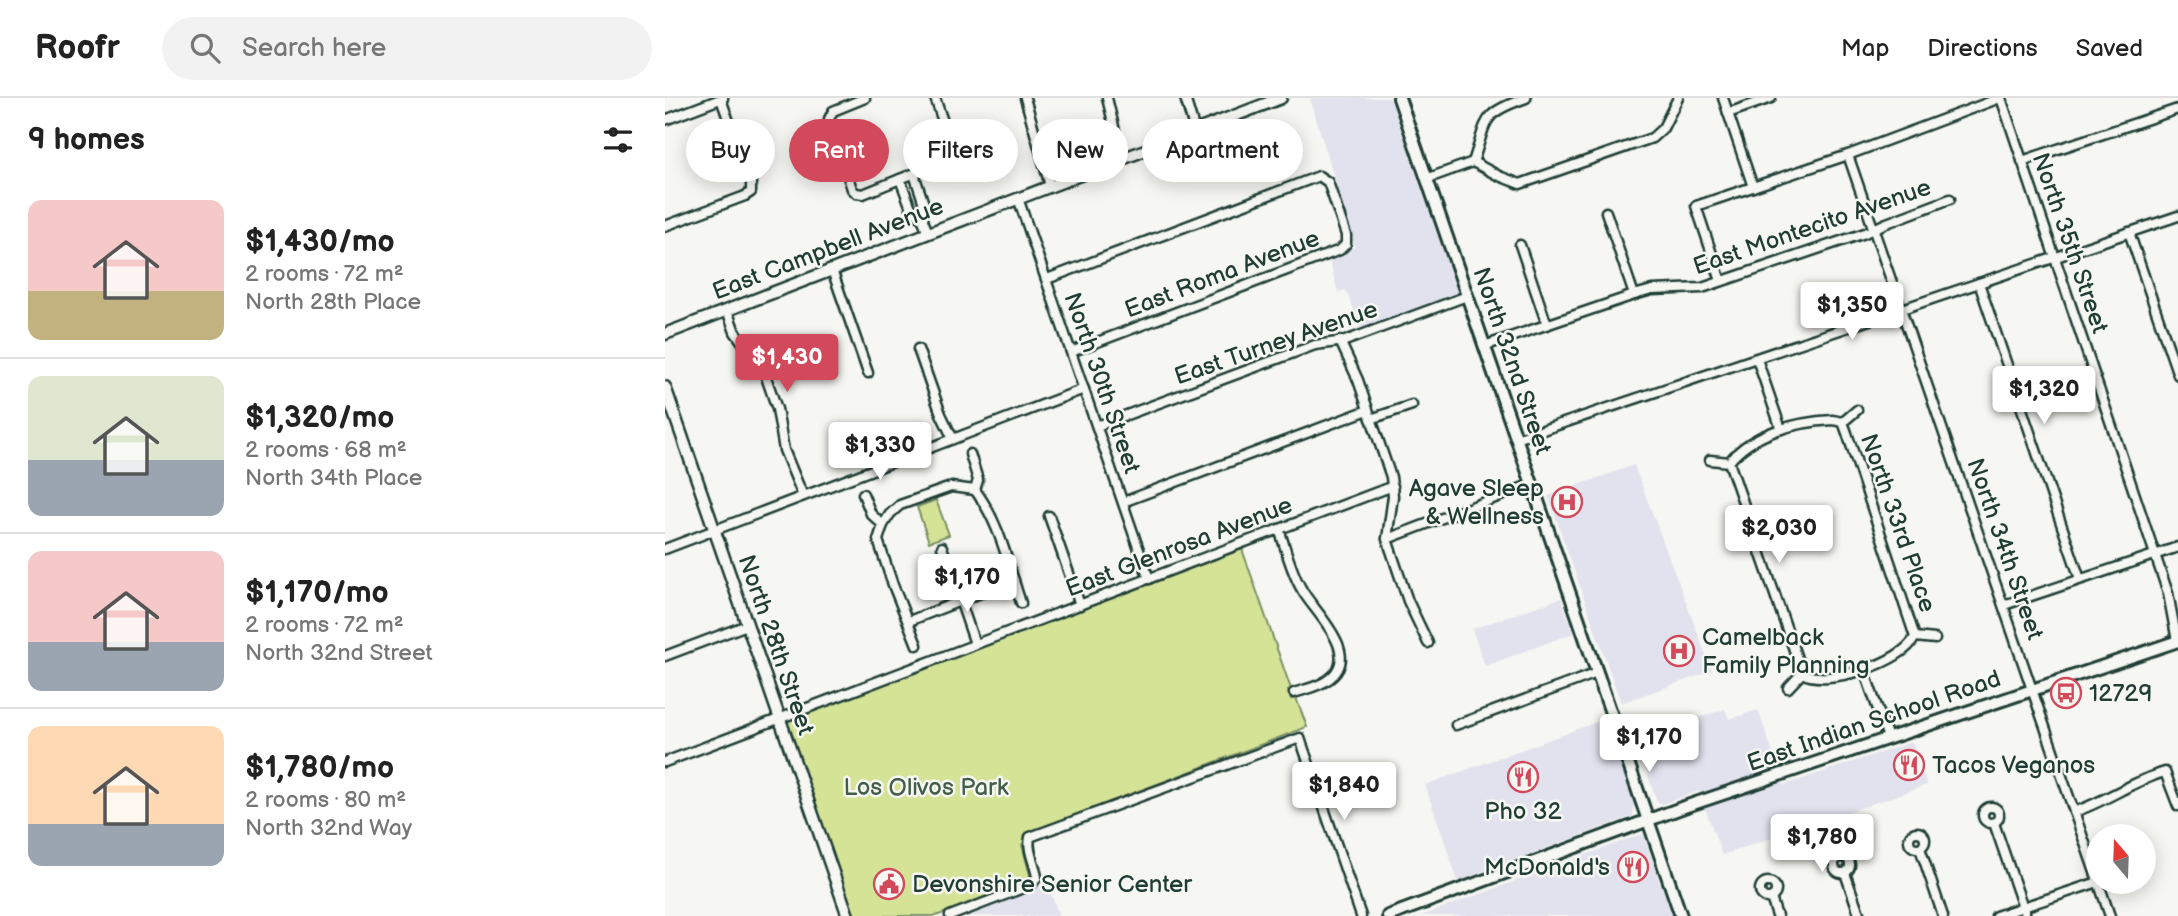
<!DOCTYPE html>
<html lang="en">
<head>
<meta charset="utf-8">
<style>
  :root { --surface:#fff; --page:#f2f2f2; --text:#222; --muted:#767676; --line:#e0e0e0; --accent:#d1495b }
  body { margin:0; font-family:"Balsamiq Sans",sans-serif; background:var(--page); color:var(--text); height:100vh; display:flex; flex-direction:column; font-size:26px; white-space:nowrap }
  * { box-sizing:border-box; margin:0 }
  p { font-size:23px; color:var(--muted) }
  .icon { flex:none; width:38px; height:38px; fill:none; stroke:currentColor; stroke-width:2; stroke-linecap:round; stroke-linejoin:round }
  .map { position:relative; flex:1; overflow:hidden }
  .side { display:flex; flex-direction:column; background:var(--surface); width:665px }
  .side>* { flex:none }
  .guide { position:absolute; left:21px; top:21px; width:665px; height:63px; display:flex; gap:14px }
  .needle { width:46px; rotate:341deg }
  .tools { position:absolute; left:1421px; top:726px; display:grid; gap:14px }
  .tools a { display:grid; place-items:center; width:70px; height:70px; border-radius:50%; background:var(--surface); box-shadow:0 4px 18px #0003; font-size:35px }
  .price { position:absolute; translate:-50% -60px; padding:0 16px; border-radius:7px; background:#fff; color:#222; font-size:23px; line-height:46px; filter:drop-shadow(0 2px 4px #0008) }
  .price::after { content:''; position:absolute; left:50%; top:42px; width:21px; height:16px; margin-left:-10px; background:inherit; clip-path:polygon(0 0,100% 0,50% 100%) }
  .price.active { background:var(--accent); color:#fff }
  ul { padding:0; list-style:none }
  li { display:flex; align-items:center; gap:21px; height:175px; padding:0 28px }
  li+li { border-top:2px solid var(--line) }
  li span { display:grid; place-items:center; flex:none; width:196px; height:140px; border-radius:14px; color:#555 }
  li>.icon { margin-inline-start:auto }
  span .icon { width:84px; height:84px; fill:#fffc; stroke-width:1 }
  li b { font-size:30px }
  h2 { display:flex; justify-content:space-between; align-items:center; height:84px; padding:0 28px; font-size:30px }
  .chip { padding:0 24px; border-radius:32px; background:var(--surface); box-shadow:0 4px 18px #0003; font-size:24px; line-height:63px }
  .chip.active { background:var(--accent); color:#fff }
  header { display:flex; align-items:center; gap:42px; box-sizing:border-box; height:98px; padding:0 35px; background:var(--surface); border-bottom:2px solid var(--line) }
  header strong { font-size:33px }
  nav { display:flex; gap:38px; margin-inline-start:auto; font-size:24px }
  .search { width:490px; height:63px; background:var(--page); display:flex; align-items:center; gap:18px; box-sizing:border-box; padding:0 24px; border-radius:38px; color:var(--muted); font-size:26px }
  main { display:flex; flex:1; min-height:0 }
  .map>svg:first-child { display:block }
</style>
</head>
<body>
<header>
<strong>Roofr</strong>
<div class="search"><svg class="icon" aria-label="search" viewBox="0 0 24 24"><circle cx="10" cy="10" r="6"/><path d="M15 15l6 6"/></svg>Search here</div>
<nav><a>Map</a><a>Directions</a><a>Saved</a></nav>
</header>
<main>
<section class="side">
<h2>9 homes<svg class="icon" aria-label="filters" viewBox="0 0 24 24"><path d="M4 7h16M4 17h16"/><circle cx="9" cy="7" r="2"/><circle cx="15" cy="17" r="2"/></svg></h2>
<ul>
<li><span style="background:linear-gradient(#f6c9c9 65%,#c2b280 0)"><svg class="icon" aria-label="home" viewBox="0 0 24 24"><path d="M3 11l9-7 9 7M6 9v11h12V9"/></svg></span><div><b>$1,430/mo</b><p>2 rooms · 72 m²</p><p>North 28th Place</p></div></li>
<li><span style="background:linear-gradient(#dfe7d0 60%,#9aa5b1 0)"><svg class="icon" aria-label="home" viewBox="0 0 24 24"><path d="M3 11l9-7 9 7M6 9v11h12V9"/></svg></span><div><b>$1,320/mo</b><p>2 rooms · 68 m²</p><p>North 34th Place</p></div></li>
<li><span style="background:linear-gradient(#f6c9c9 65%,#9aa5b1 0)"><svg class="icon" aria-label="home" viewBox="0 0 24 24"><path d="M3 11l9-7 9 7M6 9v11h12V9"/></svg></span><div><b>$1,170/mo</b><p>2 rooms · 72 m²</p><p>North 32nd Street</p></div></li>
<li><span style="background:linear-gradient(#ffd9b3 70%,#9aa5b1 0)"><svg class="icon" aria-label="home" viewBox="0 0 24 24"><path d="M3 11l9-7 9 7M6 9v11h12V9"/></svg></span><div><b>$1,780/mo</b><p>2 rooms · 80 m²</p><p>North 32nd Way</p></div></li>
</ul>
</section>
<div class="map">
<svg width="1513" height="818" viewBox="0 0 1513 818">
  <rect width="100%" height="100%" fill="#f6f6f2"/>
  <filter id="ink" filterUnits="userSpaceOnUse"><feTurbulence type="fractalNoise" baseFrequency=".0143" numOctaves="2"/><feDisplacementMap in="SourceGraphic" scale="14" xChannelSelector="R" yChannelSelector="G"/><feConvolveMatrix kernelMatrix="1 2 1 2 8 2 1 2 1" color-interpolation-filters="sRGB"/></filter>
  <g filter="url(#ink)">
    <!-- built -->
    <g fill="#e2e2ee">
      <polygon points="645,0 725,0 793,196 697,232 681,192 673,194 664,161 690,149"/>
      <polygon points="969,367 1047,573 956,605 883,398"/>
      <polygon points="896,500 909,535 820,568 807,531"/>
      <polygon points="1060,611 1064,621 1093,612 1119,687 1247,644 1262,687 1057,757 1034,693 997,706 992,703 970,641"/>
      <polygon points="940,621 969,705 968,718 793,783 760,687"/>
      <polygon points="978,736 1007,818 756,818 974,737"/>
      <polygon points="373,786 384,790 394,818 302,818 363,795"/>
    </g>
    <!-- green -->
    <g fill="#d5e397" stroke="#7a9066" stroke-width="2">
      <polygon points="271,402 284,437 264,444 252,409"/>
      <polygon points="577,451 626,591 623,592 626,601 631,600 642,629 366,734 357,747 365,777 364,783 271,818 188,818 121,623"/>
    </g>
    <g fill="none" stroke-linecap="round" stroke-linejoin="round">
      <!-- minor casing -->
      <g stroke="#1f3d34" stroke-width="13">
        <g id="minor">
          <polyline points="200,0 168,13 164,21 187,91 191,95 198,96 287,60 288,53 270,0"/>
          <polyline points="360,0 385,88"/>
          <polyline points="442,0 457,61"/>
          <polyline points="520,0 530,33"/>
          <polyline points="1058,0 1088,89"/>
          <polyline points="1336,0 1503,495 1512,543"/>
          <polyline points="1063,15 1106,0"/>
          <polyline points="0,22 58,0"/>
          <polyline points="1183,57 1445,818"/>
          <polyline points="1357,63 1513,11"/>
          <path d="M808,64C823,21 815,16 861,0"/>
          <polyline points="249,76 259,106 258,122 263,135"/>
          <polyline points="235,81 246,110 258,122"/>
          <polyline points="761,81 808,64 834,78 855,86 987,40 998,30 1013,0"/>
          <polyline points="353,100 484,481"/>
          <polyline points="941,114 969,197"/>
          <polyline points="0,128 80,98 86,94 86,85 56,1"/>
          <polyline points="1464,134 1513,277"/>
          <polyline points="855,147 882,227"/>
          <polyline points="167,172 203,275"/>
          <polyline points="382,181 654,78 663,84 681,137 681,146 675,152 406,254"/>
          <polyline points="1056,183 1031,108 1183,57 1335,0"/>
          <polyline points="1314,185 1415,481"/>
          <polyline points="62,212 70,234 99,273 112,311 119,352 138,398"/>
          <polyline points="675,243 693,282 726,379 728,398 722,441 743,503 763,545"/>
          <polyline points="819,248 969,197 987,192 1037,190 1200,135 1219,126 1285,101"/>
          <polyline points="253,251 276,316 288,341"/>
          <polyline points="1092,261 1116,331"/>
          <polyline points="706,321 747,307"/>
          <path d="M1168,322L1178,324L1182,335L1250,539C1238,565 1162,589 1137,575L1064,364C1088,334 1132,324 1168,322Z"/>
          <polyline points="1178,324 1192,312"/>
          <polyline points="432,328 650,247 680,243 802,198"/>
          <polyline points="851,341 1513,118"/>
          <polyline points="305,356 313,382 310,392"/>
          <polyline points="1045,362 1064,364"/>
          <path d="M310,392C335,425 343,466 356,505"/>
          <polyline points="198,396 206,416 218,427 213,442 228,487 252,547"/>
          <polyline points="458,404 703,312"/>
          <polyline points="384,418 415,507"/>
          <polyline points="218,427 225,416 235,407 286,389 310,392"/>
          <path d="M614,431C621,451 626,474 637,492C649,514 698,556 664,581C654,589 640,591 629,595"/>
          <polyline points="722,441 867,386"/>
          <polyline points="277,449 310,546"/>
          <polyline points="0,451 419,291"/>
          <polyline points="1339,507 1513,449"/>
          <polyline points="244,523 349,482"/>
          <polyline points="1250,539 1270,541"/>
          <polyline points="0,558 82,527"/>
          <polyline points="1199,572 1223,640"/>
          <polyline points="1123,590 1137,575"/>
          <polyline points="791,627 932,575"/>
          <polyline points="0,664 728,388"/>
          <circle cx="1326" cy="717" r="8"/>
          <path d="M1409,714C1442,703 1467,683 1500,674L1513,708"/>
          <polyline points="1329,725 1361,818"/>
          <circle cx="1252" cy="742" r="8"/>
          <polyline points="1255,750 1278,818"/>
          <circle cx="1177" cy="767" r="8"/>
          <polyline points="1180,775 1195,818"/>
          <circle cx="1103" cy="792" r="8"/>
          <polyline points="1106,800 1112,818"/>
          <path d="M285,818L366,787L372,779C370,765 362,753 365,739L635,640L696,818"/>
          <polyline points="1331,818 1433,784"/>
        </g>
      </g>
      <!-- tertiary casing -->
      <g stroke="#1f3d34" stroke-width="15">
        <g id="tertiary">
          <polyline points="0,236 616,0"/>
          <polyline points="0,289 183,818"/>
        </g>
      </g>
      <!-- secondary casing -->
      <g stroke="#1f3d34" stroke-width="16">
        <g id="secondary">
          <polyline points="734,0 1016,818"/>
          <polyline points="723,818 1019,709 1513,543"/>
        </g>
      </g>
      <!-- minor -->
      <use href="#minor" stroke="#f6f6f2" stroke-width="8"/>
      <!-- tertiary -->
      <use href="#tertiary" stroke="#f6f6f2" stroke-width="10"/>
      <!-- secondary -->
      <use href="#secondary" stroke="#f6f6f2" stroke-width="10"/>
    </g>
  </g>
  <!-- icons -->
  <defs>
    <g id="hospital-ring" transform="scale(1.575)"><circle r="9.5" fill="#f6f6f2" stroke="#d1495b" stroke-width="1.5"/><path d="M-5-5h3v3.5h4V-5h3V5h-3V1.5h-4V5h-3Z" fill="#d1495b"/></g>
    <g id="bus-ring" transform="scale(1.575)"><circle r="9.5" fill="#f6f6f2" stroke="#d1495b" stroke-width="1.5"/><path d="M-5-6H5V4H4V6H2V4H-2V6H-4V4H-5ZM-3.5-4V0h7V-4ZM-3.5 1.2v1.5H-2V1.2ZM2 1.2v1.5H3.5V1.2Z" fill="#d1495b"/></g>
    <g id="restaurant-ring" transform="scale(1.575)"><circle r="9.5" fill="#f6f6f2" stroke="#d1495b" stroke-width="1.5"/><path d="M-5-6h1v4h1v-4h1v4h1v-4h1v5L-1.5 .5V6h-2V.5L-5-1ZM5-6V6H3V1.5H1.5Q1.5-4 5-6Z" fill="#d1495b"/></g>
    <g id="civic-ring" transform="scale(1.575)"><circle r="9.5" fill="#f6f6f2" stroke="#d1495b" stroke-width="1.5"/><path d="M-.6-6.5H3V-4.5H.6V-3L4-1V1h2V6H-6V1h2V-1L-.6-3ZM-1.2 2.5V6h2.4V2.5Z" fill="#d1495b"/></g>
  </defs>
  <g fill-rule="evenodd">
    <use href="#hospital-ring" x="902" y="404"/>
    <use href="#hospital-ring" x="1014" y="553"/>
    <use href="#bus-ring" x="1401" y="595"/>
    <use href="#restaurant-ring" x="1244" y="667"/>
    <use href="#restaurant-ring" x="858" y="679"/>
    <use href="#restaurant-ring" x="968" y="769"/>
    <use href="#civic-ring" x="224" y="786"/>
  </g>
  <g text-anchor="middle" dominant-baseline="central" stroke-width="5" stroke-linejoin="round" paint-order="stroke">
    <!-- street labels -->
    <g font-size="24" fill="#1f3d34" stroke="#f6f6f2">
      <text transform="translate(1147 129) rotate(-19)">East Montecito Avenue</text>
      <text transform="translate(1405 145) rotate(71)">North 35th Street</text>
      <text transform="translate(163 151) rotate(-21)">East Campbell Avenue</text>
      <text transform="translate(557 176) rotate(-21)">East Roma Avenue</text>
      <text transform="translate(611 245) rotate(-19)">East Turney Avenue</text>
      <text transform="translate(847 263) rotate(71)">North 32nd Street</text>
      <text transform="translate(437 285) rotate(71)">North 30th Street</text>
      <text transform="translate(1233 425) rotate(71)">North 33rd Place</text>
      <text transform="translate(514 449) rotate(-21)">East Glenrosa Avenue</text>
      <text transform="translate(1340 451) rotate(71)">North 34th Street</text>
      <text transform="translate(111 547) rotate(71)">North 28th Street</text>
      <text transform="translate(1209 623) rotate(-19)">East Indian School Road</text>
    </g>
    <!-- poi labels -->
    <g font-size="24" fill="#1f3d34" stroke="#f6f6f2" text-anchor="start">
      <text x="879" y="390" text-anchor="end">Agave Sleep<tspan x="879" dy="28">&amp; Wellness</tspan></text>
      <text x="1037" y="539">Camelback<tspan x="1037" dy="28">Family Planning</tspan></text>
      <text x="1424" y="595">12729</text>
      <text x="1267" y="667">Tacos Veganos</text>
      <text x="858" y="713" text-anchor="middle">Pho 32</text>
      <text x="945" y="769" text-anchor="end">McDonald's</text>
      <text x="247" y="786">Devonshire Senior Center</text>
    </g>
    <!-- park labels -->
    <g font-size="24" fill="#435e48" stroke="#f6f6f2">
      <text x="261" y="689">Los Olivos Park</text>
    </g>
  </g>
</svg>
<div class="tools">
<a><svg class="needle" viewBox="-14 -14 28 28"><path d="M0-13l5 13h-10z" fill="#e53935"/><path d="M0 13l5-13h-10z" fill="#767676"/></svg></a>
</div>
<b class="price" style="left:1187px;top:244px">$1,350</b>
<b class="price active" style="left:122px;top:296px">$1,430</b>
<b class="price" style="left:1379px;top:328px">$1,320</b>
<b class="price" style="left:215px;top:384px">$1,330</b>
<b class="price" style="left:1114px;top:467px">$2,030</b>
<b class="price" style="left:302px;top:516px">$1,170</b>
<b class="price" style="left:984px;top:676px">$1,170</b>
<b class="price" style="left:679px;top:724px">$1,840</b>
<b class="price" style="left:1157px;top:776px">$1,780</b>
<div class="guide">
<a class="chip">Buy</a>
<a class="chip active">Rent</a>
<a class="chip">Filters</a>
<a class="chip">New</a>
<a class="chip">Apartment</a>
</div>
</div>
</main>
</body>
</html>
